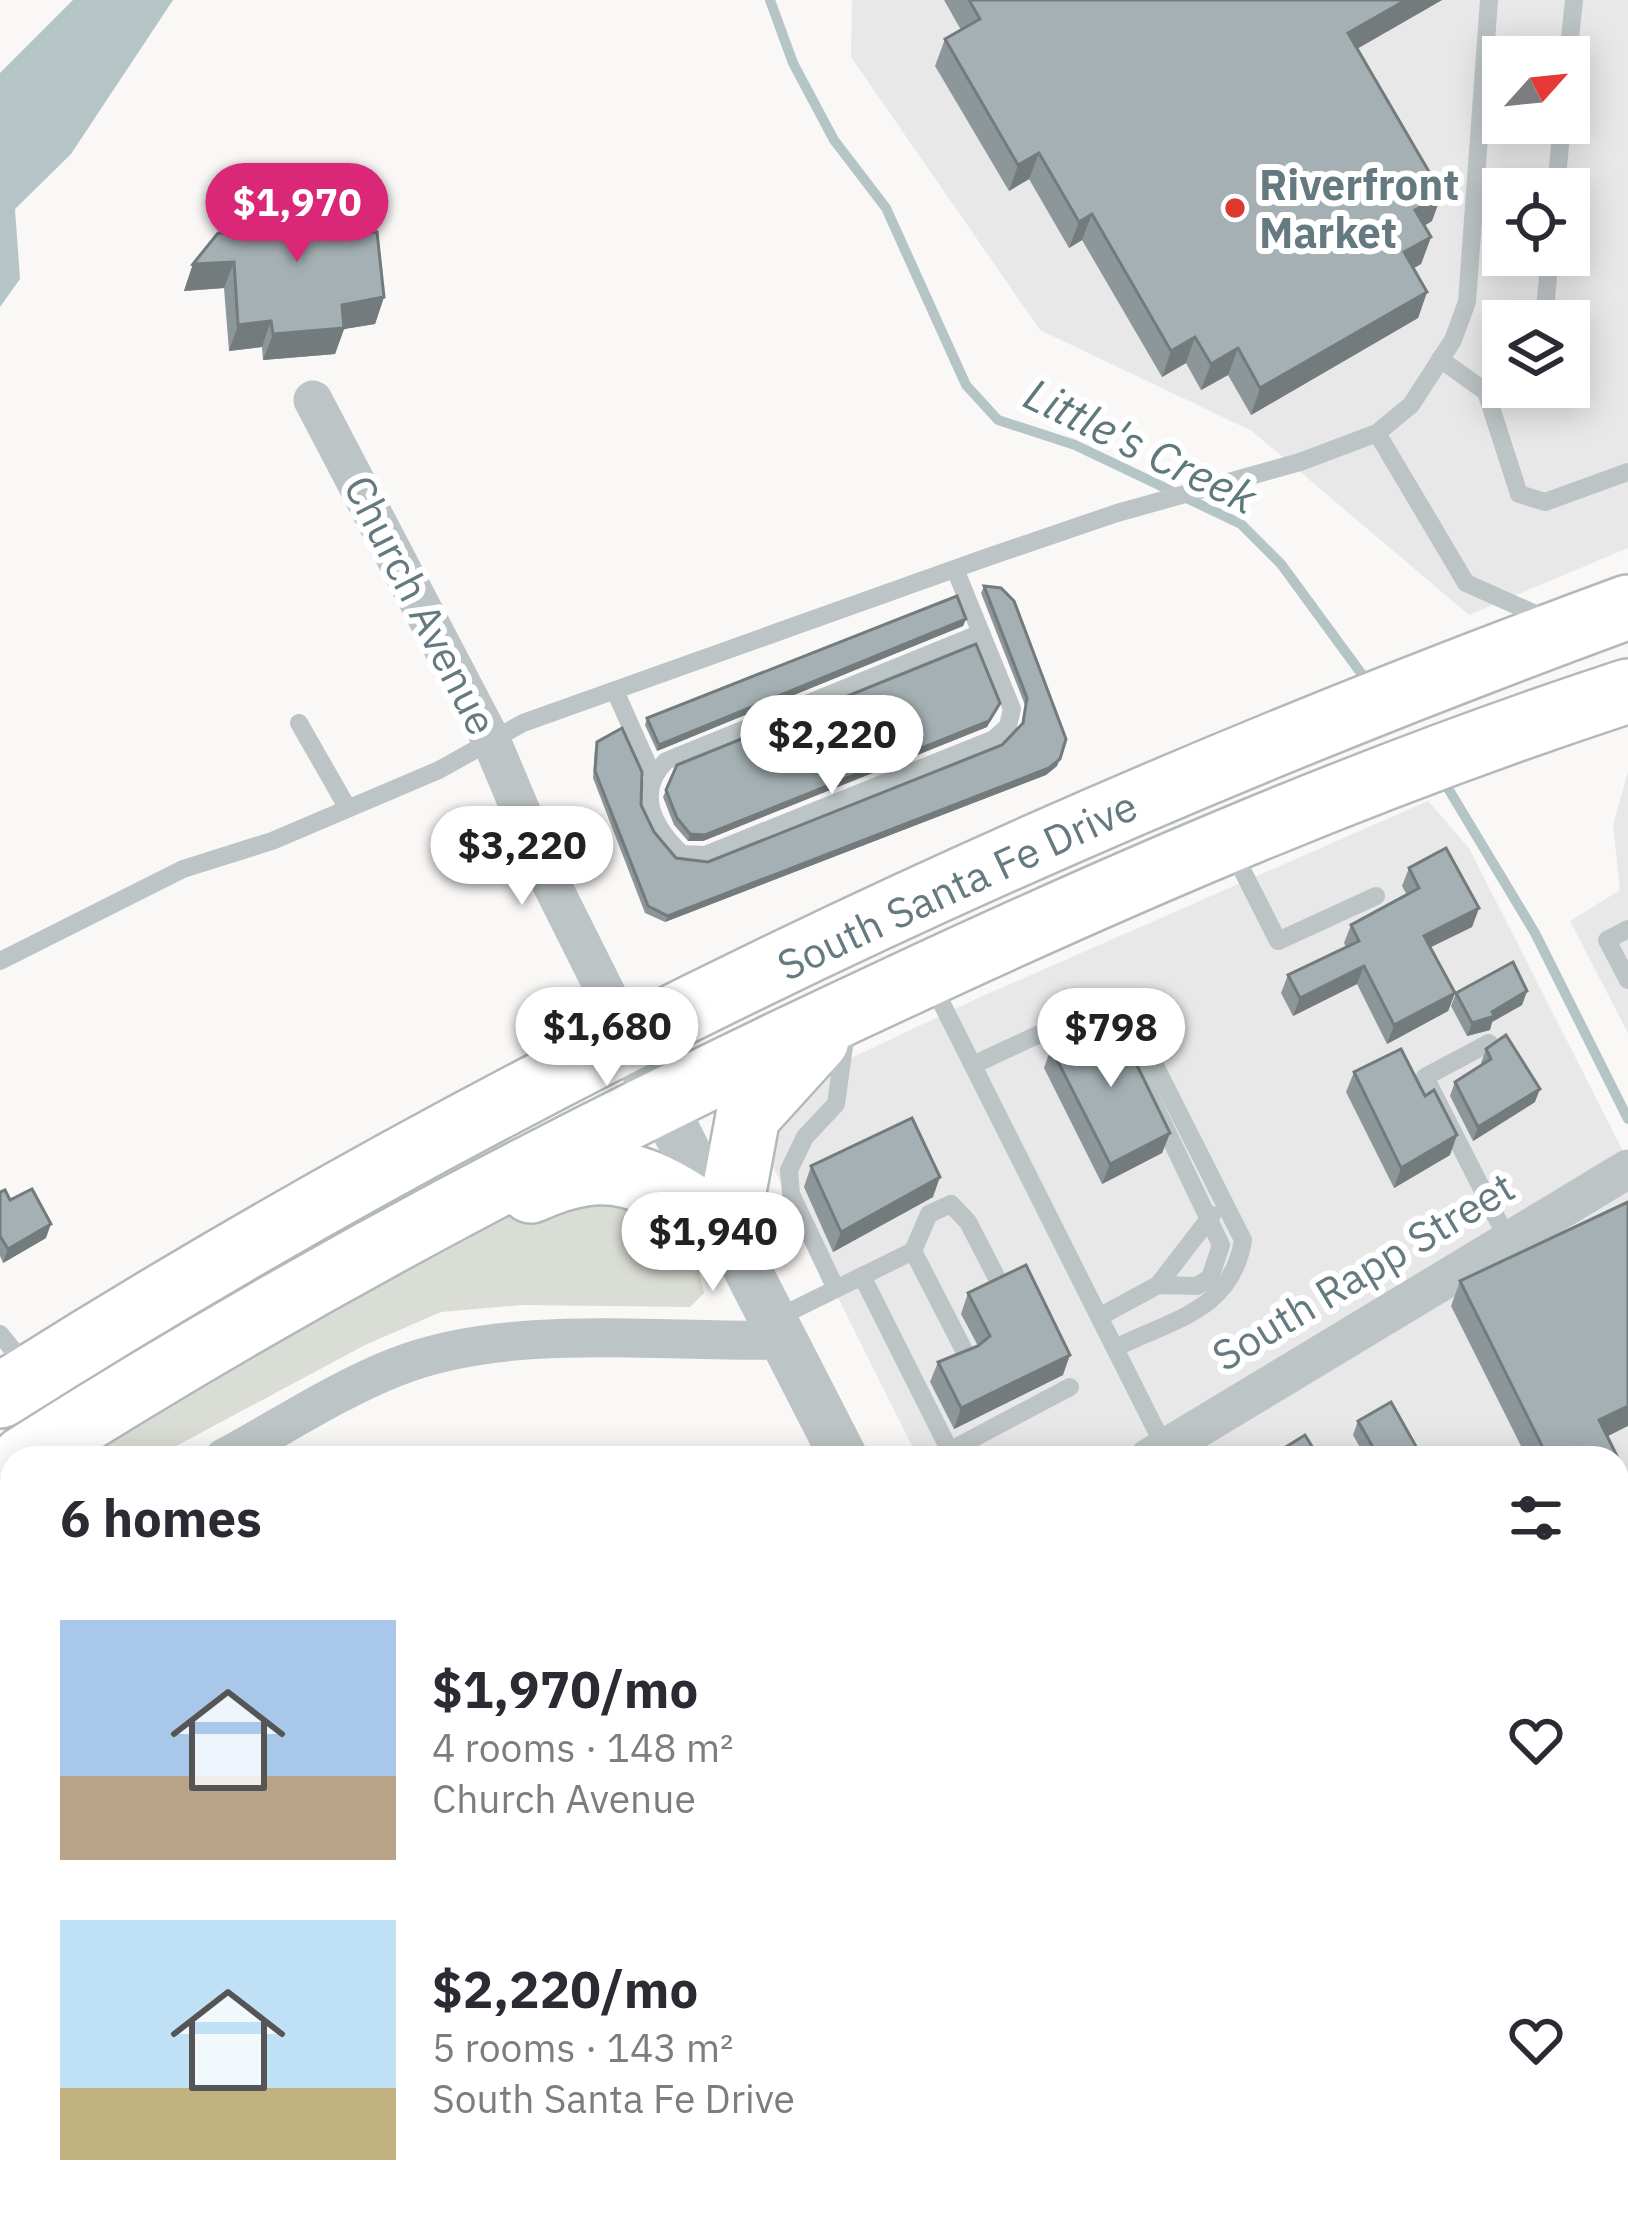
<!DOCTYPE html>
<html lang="en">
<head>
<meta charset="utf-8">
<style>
  :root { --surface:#fff; --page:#f7f7f7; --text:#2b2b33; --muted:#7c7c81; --accent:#db2777 }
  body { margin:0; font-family:"IBM Plex Sans",sans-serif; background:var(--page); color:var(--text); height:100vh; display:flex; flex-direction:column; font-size:45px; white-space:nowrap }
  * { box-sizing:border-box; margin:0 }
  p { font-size:39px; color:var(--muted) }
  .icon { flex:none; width:66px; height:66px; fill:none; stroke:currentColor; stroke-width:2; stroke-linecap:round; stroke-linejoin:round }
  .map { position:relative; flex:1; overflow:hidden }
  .panel { position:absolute; left:0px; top:1446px; width:1629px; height:771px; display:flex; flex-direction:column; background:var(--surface); border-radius:36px 36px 0 0; box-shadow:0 6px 30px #0003 }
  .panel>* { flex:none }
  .needle { width:78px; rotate:63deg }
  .buttons { position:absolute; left:1482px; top:36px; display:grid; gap:24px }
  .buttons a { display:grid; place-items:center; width:108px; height:108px; border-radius:0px; background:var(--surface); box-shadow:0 6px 30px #0003; font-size:60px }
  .price { position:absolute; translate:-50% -102px; padding:0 27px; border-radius:42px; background:#fff; color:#222; font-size:39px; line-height:78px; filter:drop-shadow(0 3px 6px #0008) }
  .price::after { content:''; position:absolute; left:50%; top:72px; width:36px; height:27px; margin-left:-18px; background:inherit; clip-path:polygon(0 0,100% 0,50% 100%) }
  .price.selected { background:var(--accent); color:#fff }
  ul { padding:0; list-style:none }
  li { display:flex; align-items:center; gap:36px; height:300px; padding:0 60px }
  li span { display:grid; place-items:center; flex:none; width:336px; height:240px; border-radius:0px; color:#555 }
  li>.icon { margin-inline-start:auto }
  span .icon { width:144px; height:144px; fill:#fffc; stroke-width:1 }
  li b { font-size:51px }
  h2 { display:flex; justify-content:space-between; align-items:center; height:144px; padding:0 60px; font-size:51px }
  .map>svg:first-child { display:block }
</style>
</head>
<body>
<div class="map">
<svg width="1628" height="2215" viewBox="0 0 1628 2215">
  <rect width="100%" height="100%" fill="#f9f8f6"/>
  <!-- built -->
  <g fill="#e7e8e7" fill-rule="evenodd">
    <path d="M852,0H1628V548L1469,615L1252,431L1040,330L851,57ZM1503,57H1569V123H1503ZM1503,189H1569V255H1503ZM1503,321H1569V387H1503Z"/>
    <polygon points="1628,772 1628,1033 1570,921 1620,890 1613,825"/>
    <polygon points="1428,801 1469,848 1628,1161 1628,2215 1293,2215 1288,2205 1617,2205 1617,1458 918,1458 769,1159 766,1136 790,1087 976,999"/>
  </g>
  <!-- green -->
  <polygon fill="#daddd5" points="578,1182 668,1213 699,1271 704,1293 690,1307 522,1305 441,1312 365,1345 154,1458 80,1458 350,1296"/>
  <!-- water -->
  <polygon fill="#b5c5c6" points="73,0 173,0 71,154 15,209 20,279 0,307 0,73"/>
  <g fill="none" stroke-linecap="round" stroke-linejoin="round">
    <!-- stream -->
    <g stroke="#b5c5c6" stroke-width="10">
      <polyline points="770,0 793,63 834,140 886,208 966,385 998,420 1075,445 1241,524 1281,564 1369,684"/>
      <polyline points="1443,780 1535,933 1628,1119"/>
    </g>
    <!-- trunk casing -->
    <g stroke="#b3b9bb" stroke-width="68">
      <g id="trunk">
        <path d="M531,1191C618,1151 655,1183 727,1229L748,1116L817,1040"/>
        <path d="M0,1396C509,1073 1062,815 1628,607"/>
        <path d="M24,1458C307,1278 588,1132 891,991C1133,878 1374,774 1628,691"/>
      </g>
    </g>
    <!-- service -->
    <g stroke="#bdc4c6" stroke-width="18">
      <polyline points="1568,57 1574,0"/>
      <polyline points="1556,189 1562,123"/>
      <polyline points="1544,321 1550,255"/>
      <polyline points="1440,359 1486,392 1519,494 1545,502 1628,472"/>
      <polyline points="1377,433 1466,583 1549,620"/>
      <path d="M955,569L1012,709L1008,726L994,739L705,855L682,854C653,827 635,792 666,761L981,633"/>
      <polyline points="616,693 652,774"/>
      <polyline points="299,723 347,807"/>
      <polyline points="1231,848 1278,941 1376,896"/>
      <polyline points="1628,929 1607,940 1628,980"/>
      <polyline points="0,961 183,869 272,841 439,770 523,723 988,557 1117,513 1300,462 1377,433 1411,405 1453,340 1467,302 1489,0"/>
      <polyline points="930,980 1165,1448"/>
      <polyline points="1489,1043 1425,1077 1507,1238"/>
      <path d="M973,1065L1106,1003L1129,1014L1243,1240C1232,1310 1174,1319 1115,1348"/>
      <polyline points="913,1251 966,1354"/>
      <polyline points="862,1276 950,1451"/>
      <polyline points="1158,1285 1212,1215"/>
      <polyline points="836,1289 791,1194 789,1170 805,1137 836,1104 845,1039"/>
      <polyline points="1099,1317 1158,1285 1197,1286 1210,1278 1221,1245 1106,1003"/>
      <polyline points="777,1318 913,1251 929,1214 951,1204 968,1222 999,1282"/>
      <polyline points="0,1334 26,1366"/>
      <polyline points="936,1458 1070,1387"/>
      <polyline points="1617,1604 1628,1598"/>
      <polyline points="1617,1855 1628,1876"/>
      <polyline points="1617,1988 1628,2009"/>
      <polyline points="1617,2160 1628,2155"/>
      <polyline points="1514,2215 1533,2205"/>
    </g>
    <!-- minor -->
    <g stroke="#bdc4c6" stroke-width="39">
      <polyline points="313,400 491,740 552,885 630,1041"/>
      <path d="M224,1458C280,1428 337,1390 396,1367C509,1322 662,1343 783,1340"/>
      <polyline points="1149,1458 1628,1169"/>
      <polyline points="0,1584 12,1577"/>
      <polyline points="1617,1907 1628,1901"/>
      <polyline points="443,2205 448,2215"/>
    </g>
    <!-- tertiary -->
    <g stroke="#bdc4c6" stroke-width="48">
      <polyline points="630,1041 844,1458"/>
      <polyline points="1226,2205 1231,2215"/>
    </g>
    <!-- trunk -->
    <use href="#trunk" stroke="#fff" stroke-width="63"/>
  </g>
  <!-- wall -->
  <g fill="#8d979a">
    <polygon points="944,0 1442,0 1357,49 1432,221 1424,226 1431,237 1421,264 1413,268 1427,292 1418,318 1251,415 1228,375 1201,390 1186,363 1162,377 1082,240 1069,248 1029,179 1009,191 935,66 945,39 961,30"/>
    <polygon points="246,203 275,206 338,236 384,297 375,324 344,329 335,354 263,360 262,347 229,351 224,288 184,291 193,264 237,234"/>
    <polygon points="984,586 1057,766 1046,775 665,922 645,913 593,778 595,749 597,742 641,805 654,832 676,858 708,862 1002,745 1022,725 1025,705 981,593"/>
    <polygon points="966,619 963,626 657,751 645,725 647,718"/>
    <polygon points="1000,703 987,727 703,841 688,841 674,825 663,797 677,765"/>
    <polygon points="1409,868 1479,908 1472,927 1430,947 1455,993 1448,1011 1387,1044 1357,984 1293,1016 1281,993 1288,975 1346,947 1344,943 1351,925 1407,895 1402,886"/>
    <polygon points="1527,991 1522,1005 1492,1022 1490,1030 1467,1036 1451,1006 1456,993"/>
    <polygon points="1051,1048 1170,1133 1162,1153 1102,1184 1044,1068"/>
    <polygon points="1486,1049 1535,1102 1473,1141 1450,1096 1455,1082 1482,1065 1481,1063"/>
    <polygon points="1354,1072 1450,1155 1394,1188 1346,1092"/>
    <polygon points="811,1166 933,1197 833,1252 804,1187"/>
    <polygon points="0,1192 10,1200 46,1238 3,1263 0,1256"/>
    <polygon points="1460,1281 1607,1436 1617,1458 1527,1458 1451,1306"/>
    <polygon points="968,1293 1063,1375 954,1429 930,1382 938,1362 978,1346 961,1314"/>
    <polygon points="1358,1421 1422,1458 1366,1458 1353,1435"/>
    <polygon points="1298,2205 1478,2205 1474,2215 1301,2215"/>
  </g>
  <!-- shaded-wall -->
  <g fill="#737b7d">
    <polygon points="1406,0 1442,0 1339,59 1348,33"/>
    <polygon points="1039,153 1029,179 1009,191 1018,165"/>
    <polygon points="1442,194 1432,221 1406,236 1415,210"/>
    <polygon points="1092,214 1082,240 1069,248 1079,222"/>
    <polygon points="1431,237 1421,264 1395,279 1404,252"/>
    <polygon points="234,262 224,288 184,291 193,264"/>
    <polygon points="1427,292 1418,318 1251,415 1260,388"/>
    <polygon points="384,297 375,324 344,329 335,354 263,360 273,334 342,305"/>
    <polygon points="271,321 262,347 229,351 238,325"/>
    <polygon points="1195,337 1186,363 1162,377 1171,351"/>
    <polygon points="1238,348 1228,375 1201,390 1211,364"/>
    <polygon points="966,619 963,626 657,751 659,745"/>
    <polygon points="1000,703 987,727 703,841 688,841 690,834"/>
    <polygon points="1060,759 1057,766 1046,775 665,922 668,916"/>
    <polygon points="1479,908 1472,927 1417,954 1424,936"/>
    <polygon points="1364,966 1357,984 1293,1016 1300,998"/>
    <polygon points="1527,991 1522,1005 1492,1022 1490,1030 1467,1036 1472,1023"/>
    <polygon points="1455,993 1448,1011 1387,1044 1394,1025"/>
    <polygon points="1540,1089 1535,1102 1473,1141 1478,1127"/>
    <polygon points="1170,1133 1162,1153 1102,1184 1110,1164"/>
    <polygon points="1457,1135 1450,1155 1394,1188 1401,1168"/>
    <polygon points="940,1177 933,1197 833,1252 841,1232"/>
    <polygon points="51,1224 46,1238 3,1263 8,1249"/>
    <polygon points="1070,1355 1063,1375 954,1429 961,1408"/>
    <polygon points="1628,1406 1628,1426 1590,1445 1599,1420"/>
    <polygon points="1628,1559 1628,1580 1617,1585 1617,1565"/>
    <polygon points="822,2205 865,2205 845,2215 802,2215"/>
    <polygon points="1476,2205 1478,2205 1474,2215 1458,2215"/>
  </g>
  <!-- building -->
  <g fill="#a4b0b3" stroke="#737b7d" stroke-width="3">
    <polygon points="969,0 1406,0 1348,33 1442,194 1415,210 1431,237 1404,252 1427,292 1260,388 1238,348 1211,364 1195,337 1171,351 1092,214 1079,222 1039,153 1018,165 945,39 980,19"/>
    <polygon points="270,175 275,206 334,203 338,236 377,232 384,297 342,305 344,328 273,334 271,321 238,325 234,262 193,264 218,233 248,234 246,203"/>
    <polygon points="984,586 1001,588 1014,601 1066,739 1060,759 1049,768 668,916 648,906 595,771 597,742 622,728 642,772 641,805 654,832 676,858 708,862 1002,745 1023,723 1027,698"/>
    <polygon points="957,596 966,619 659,745 647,718"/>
    <polygon points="976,644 1000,703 989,721 705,835 690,834 677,818 666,790 677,765"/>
    <polygon points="1446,848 1479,908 1424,936 1455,993 1394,1025 1364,966 1300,998 1288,975 1359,941 1351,925 1419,888 1409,868"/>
    <polygon points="1513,962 1527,991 1492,1012 1495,1016 1472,1023 1456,993"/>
    <polygon points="1113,1016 1170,1133 1110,1164 1051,1048"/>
    <polygon points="1506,1035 1540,1089 1478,1127 1455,1082 1491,1059 1486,1049"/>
    <polygon points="1401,1049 1425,1096 1434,1090 1457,1135 1401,1168 1354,1072"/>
    <polygon points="912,1118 940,1177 841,1232 811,1166"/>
    <polygon points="32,1189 51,1224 8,1249 0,1236 0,1192 5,1190 10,1200"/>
    <polygon points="1628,1202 1628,1406 1599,1420 1628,1478 1628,1559 1617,1565 1617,1458 1548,1458 1460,1281"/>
    <polygon points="1026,1265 1070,1355 961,1408 938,1362 978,1346 990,1336 968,1293"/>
    <polygon points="1391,1402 1422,1457 1420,1458 1379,1458 1358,1421"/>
    <polygon points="1305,1435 1319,1458 1275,1458 1273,1455"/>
    <polygon points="12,2136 12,2205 305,2205 310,2215 0,2215 0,2144"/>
    <polygon points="621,2205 822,2205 802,2215 615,2215 613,2209"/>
    <polygon points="1314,2205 1476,2205 1458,2215 1318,2215"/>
  </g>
  <!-- markers -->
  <circle fill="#de3931" stroke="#fff" stroke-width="4.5" cx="1235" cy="208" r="12"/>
  <g text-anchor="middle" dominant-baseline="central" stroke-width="12" stroke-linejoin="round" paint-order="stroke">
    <!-- poi labels -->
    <g font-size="42" font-weight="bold" fill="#657a80" stroke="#fff" text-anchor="start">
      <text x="1259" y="184">Riverfront<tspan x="1259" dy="48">Market</tspan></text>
    </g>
    <!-- street labels -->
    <g font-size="42" fill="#657a80" stroke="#fff">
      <text transform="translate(421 605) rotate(63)">Church Avenue</text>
      <text transform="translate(957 885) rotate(-25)">South Santa Fe Drive</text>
      <text transform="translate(1363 1271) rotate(-31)">South Rapp Street</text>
    </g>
    <!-- water labels -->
    <g font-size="45" font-style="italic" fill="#5f787b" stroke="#fff">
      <text transform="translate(1141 445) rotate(26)">Little's Creek</text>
    </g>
  </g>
</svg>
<div class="buttons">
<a><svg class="needle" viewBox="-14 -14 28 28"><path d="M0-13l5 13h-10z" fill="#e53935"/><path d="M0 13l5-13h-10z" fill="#7c7c81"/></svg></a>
<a><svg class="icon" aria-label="locate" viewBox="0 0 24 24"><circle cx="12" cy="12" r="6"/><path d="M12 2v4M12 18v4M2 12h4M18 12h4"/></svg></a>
<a><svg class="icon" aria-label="layers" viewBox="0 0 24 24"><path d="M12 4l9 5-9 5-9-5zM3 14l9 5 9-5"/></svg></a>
</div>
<b class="price selected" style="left:297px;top:265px">$1,970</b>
<b class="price" style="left:832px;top:797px">$2,220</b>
<b class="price" style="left:522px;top:908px">$3,220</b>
<b class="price" style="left:607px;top:1089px">$1,680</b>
<b class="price" style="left:1111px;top:1090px">$798</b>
<b class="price" style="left:713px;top:1294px">$1,940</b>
<section class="panel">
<h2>6 homes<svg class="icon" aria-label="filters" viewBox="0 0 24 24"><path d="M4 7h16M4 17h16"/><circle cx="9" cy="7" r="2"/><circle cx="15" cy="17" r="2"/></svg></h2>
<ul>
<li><span style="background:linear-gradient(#a9c7e8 65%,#b9a48a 0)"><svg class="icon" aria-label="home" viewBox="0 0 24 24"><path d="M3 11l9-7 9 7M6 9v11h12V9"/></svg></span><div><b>$1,970/mo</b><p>4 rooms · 148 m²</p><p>Church Avenue</p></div><svg class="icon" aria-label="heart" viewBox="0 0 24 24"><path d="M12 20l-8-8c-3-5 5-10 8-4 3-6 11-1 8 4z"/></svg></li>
<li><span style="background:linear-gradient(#bfe0f5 70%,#c2b280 0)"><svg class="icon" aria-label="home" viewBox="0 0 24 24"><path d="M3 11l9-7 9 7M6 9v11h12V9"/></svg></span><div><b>$2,220/mo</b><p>5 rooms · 143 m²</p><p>South Santa Fe Drive</p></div><svg class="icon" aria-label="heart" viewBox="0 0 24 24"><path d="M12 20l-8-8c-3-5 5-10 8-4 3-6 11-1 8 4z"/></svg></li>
</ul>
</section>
</div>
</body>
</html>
